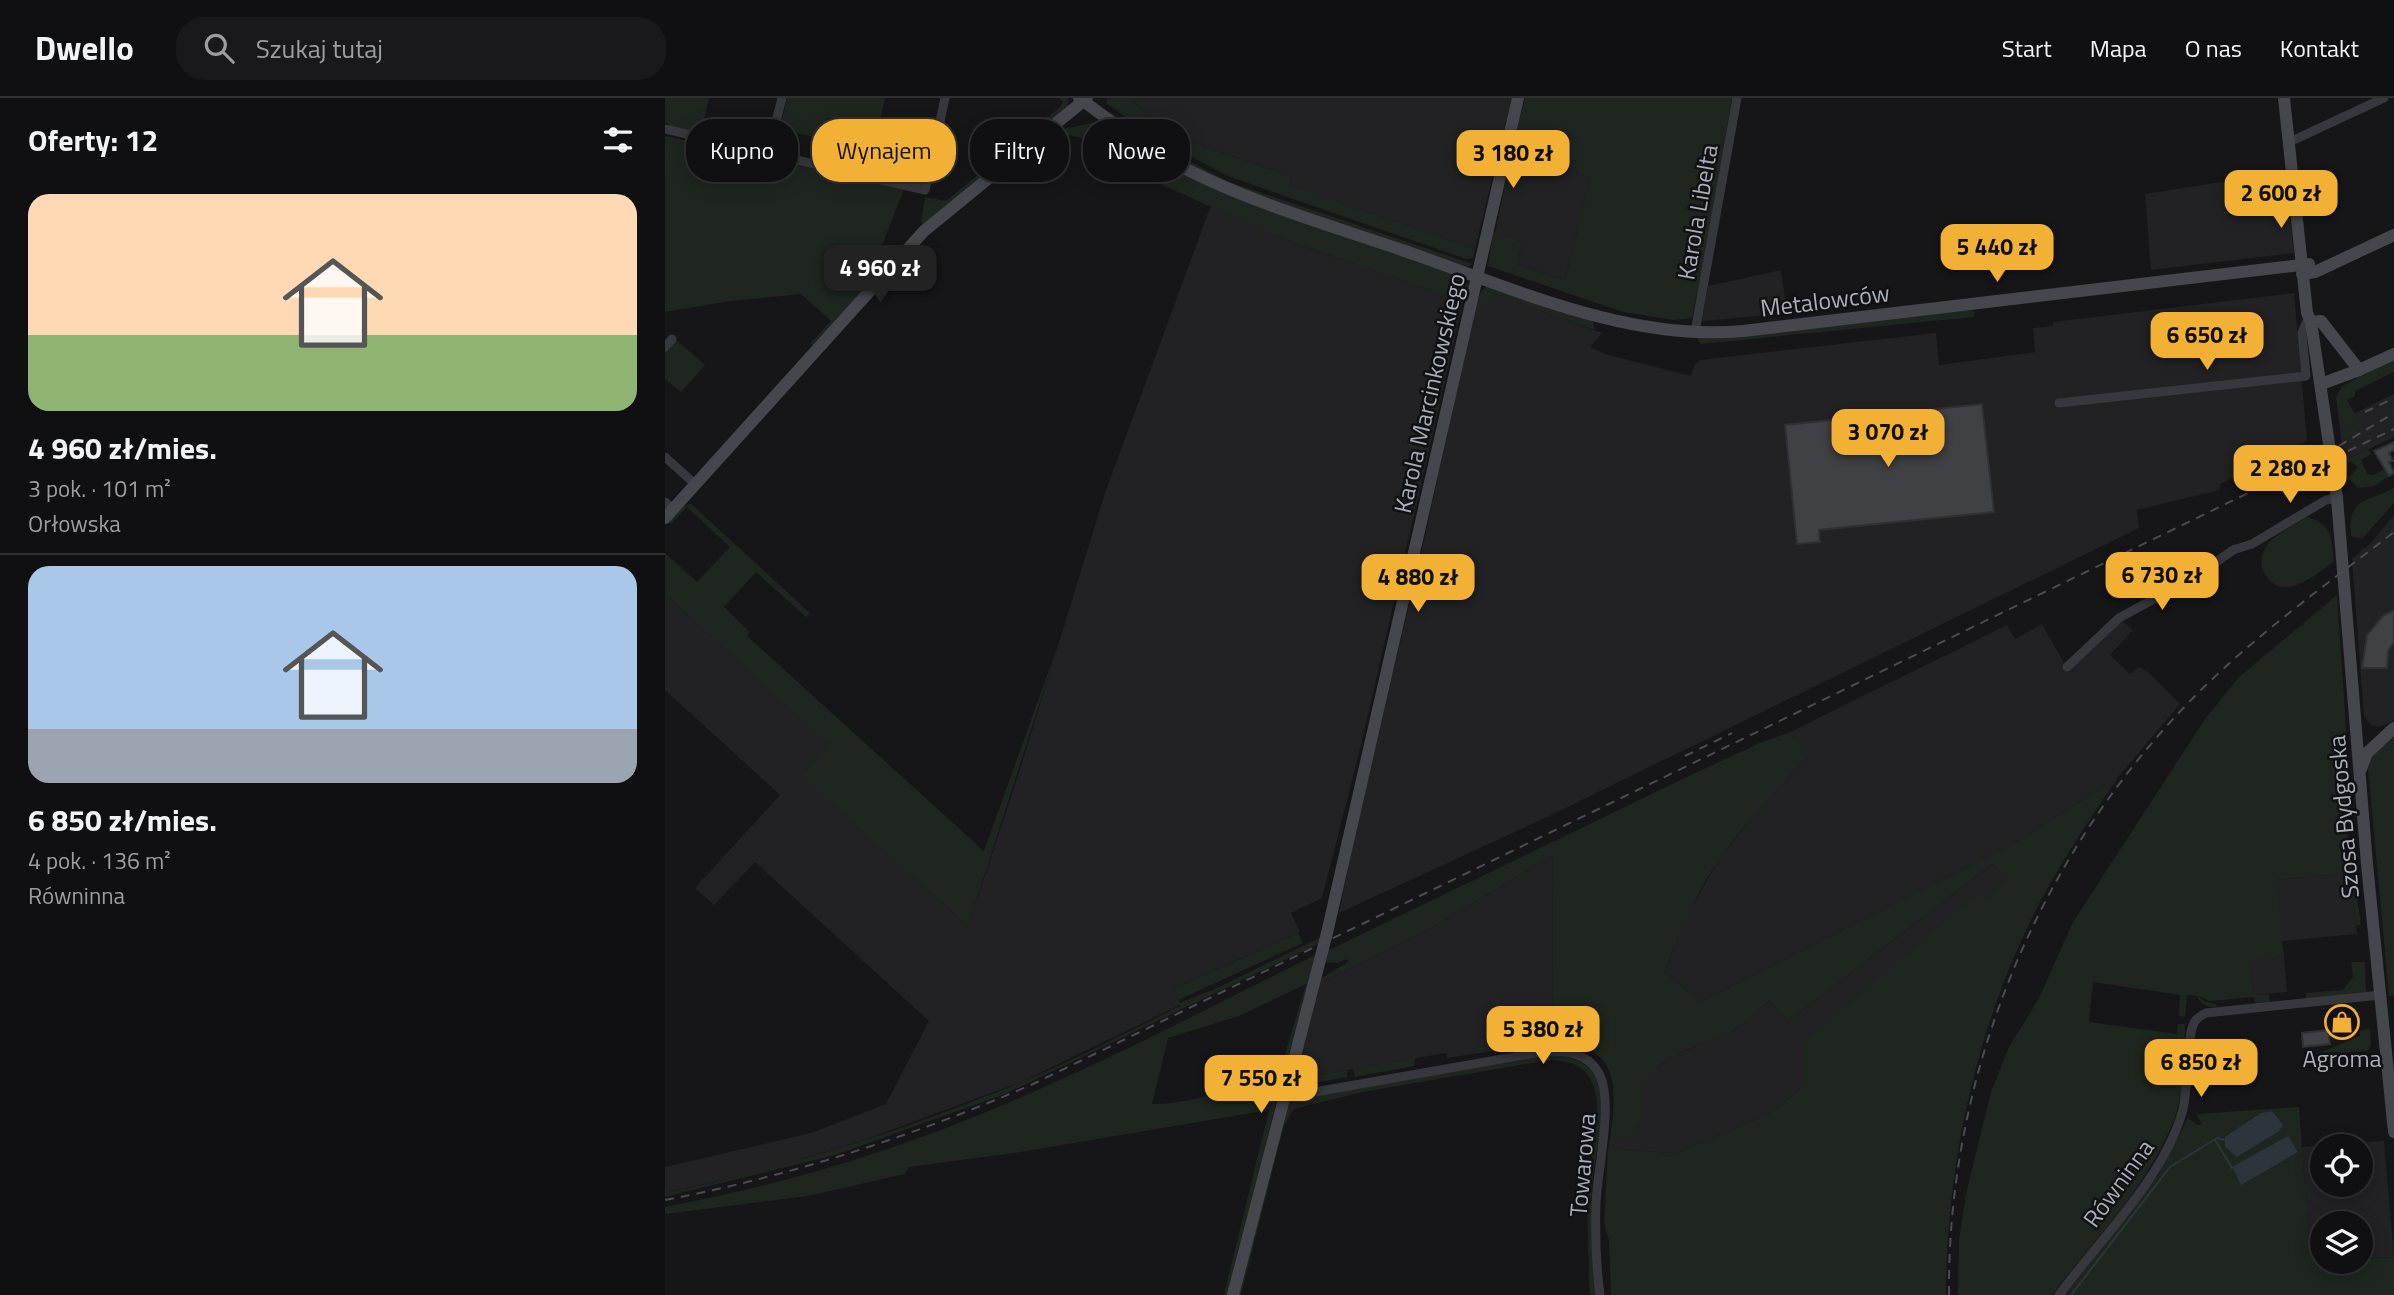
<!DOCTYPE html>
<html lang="pl">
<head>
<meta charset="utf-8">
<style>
  :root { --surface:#101012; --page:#19191b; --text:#f1f3f6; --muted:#9c9d9f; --line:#303032; --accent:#f2b134 }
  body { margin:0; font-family:"Titillium Web",sans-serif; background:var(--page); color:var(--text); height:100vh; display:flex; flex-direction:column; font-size:26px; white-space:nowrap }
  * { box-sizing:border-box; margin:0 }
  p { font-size:23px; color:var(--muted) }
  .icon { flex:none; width:38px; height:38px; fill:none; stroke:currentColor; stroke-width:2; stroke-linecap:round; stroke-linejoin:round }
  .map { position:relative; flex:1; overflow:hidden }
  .side { display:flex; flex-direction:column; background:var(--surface); width:665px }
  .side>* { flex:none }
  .banner { position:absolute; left:21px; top:21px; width:665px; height:63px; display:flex; gap:14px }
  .buttons { position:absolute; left:1645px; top:1036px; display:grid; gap:14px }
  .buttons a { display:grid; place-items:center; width:63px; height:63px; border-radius:50%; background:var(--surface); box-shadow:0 4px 18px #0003,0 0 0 2px var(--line); font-size:35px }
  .price { position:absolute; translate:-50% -60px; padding:0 16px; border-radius:14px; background:var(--accent); color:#111; font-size:23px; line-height:46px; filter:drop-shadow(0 2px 4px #0008) }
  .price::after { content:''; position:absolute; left:50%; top:42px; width:21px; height:16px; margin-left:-10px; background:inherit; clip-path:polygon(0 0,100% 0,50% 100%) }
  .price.selected { background:#222; color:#fff }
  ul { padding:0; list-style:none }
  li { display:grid; align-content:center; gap:14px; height:371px; padding:0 28px }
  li+li { border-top:2px solid var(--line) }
  li span { display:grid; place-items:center; height:217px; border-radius:21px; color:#555 }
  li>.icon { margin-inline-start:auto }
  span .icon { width:126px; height:126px; fill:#fffc; stroke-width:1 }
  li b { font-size:30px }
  h2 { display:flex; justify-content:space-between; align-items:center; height:84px; padding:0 28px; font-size:30px }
  .pill { padding:0 24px; border-radius:28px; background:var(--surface); box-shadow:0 4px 18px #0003,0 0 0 2px var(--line); font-size:24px; line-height:63px }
  .pill.selected { background:var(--accent); color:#111 }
  header { display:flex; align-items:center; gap:42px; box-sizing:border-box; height:98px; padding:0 35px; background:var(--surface); border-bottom:2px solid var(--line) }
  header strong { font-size:33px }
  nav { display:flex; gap:38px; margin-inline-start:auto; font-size:24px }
  .search { width:490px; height:63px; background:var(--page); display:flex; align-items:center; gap:18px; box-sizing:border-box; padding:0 24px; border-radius:28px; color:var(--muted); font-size:26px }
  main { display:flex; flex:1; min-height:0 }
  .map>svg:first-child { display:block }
</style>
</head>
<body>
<header>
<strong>Dwello</strong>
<div class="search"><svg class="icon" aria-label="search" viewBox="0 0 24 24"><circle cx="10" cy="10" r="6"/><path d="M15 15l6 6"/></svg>Szukaj tutaj</div>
<nav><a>Start</a><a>Mapa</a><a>O nas</a><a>Kontakt</a></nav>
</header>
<main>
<section class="side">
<h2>Oferty: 12<svg class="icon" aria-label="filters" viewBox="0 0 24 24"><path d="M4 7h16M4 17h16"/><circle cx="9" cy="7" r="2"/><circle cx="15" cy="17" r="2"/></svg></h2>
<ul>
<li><span style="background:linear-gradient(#ffd9b3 65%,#8fb573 0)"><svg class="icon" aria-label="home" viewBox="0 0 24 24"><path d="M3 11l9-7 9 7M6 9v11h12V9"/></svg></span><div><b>4 960 zł/mies.</b><p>3 pok. · 101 m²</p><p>Orłowska</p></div></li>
<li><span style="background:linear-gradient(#a9c7e8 75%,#9aa5b1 0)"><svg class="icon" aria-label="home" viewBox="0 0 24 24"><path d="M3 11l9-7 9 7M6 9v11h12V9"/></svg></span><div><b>6 850 zł/mies.</b><p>4 pok. · 136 m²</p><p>Równinna</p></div></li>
</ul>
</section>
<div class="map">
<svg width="1729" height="1197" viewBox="0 0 1729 1197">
  <rect width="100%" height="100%" fill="#161618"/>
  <!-- built -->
  <g fill="#222225" fill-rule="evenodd">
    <polygon points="464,0 847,0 810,151 623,87 626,78 526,44 490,23"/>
    <polygon points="848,47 925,80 900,182 852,166 858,144 830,135"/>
    <polygon points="1620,74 1629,155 1486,172 1480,96"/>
    <polygon points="546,107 618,141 798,204 695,651 657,800 626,815 635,834 510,890 515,907 356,984 199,1042 97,1073 0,1095 0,1069 146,1035 221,1006 264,923 90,764 49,807 30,790 115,697 0,592 0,496 165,647 137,677 303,828 353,678 440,395"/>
    <polygon points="1116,172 1121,208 1114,209 1115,216 1037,223 1043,188"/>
    <polygon points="1629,195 1642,343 1555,386 1555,392 1472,412 1474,430 882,719 674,815 688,745 756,456 809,214 830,196 937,235 925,249 940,256 1026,278 1029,268 1035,262 1271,235 1274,267 1370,254 1368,230 1388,228 1388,224"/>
    <polygon points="1729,296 1729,339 1679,363 1674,323"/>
    <polygon points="1729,417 1729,623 1713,629 1706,627 1699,618 1687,461 1706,445"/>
    <polygon points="1456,522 1468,532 1445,557 1465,576 1474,569 1483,574 1515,606 1454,678 1359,740 1036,903 999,875 1023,815 1055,760 1092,713 1145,656 1123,635 1342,527 1350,541 1377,526 1403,572"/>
    <polygon points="888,757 887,944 782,960 781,955 642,979 634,971 653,891 662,882 768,829"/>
    <polygon points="1327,766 1343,781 1140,987 1106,1015 1011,1055 943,1051 945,1040 962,1040 980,985 988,972 1008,958 1071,931 1104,903 1123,923"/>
    <polygon points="1685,775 1692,836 1617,843 1610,782"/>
    <polygon points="1619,858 1622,894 1589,897 1585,861"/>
    <path d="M1719,1043L1729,1159L1696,1161V1125H1657V1138L1644,1139L1637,1049ZM1657,1048H1696V1087H1657Z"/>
  </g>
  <!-- green -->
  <g fill="#1e261f" fill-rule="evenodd">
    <polygon points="0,0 44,0 36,35 6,28 0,24"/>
    <polygon points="122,0 220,0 203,74 178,68 187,26 162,20 157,41 115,31"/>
    <polygon points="394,0 403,0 403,8 258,126 256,124 260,99 281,103 394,10 398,4"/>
    <polygon points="442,0 464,0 490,23 526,44 626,78 624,87 810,151 808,160 801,161 565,79 492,41 441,5"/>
    <polygon points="860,0 1067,0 1040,157 1027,220 1008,222 958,214 823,168 828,134 858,144 852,166 900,182 925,80 848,47"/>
    <polygon points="445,14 488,44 564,84 808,166 802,169 563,87 524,69 443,17"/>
    <polygon points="438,23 490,59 797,176 804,188 798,204 618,141 495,86 425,42 394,35 365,57 363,55 392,32"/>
    <polygon points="0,38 239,91 203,183 204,187 151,248 145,246 166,223 136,196 66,203 0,214"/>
    <polygon points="822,189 927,220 930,232 831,197 823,208 809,214 816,193"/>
    <polygon points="1305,211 1310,215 1308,219 1036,246 1033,243 1034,240"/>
    <polygon points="10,241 40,267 16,294 0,281 0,253"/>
    <polygon points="1729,261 1729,274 1690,293 1690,298 1682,302 1693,321 1685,325 1686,329 1694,326 1697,330 1676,343 1676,338 1683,329 1683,326 1674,323 1671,299 1677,288"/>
    <polygon points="1703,351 1706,356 1696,362 1702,376 1709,377 1720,370 1724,378 1709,388 1693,390 1683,380 1693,369 1686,364 1679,363"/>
    <path d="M1729,390V405L1697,441L1686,438C1682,399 1703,404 1729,390Z"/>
    <polygon points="25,405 145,515 141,519 91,474 59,509 85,534 82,538 319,753 398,533 303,828 136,678 164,647 0,496 0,455 32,484 65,449 22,409 6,426 4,424 19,407 22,408"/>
    <path d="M1642,419C1667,425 1667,441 1669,463C1648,479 1613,509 1597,470C1592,442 1622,432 1642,419Z"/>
    <path d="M1672,497L1687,717L1680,718L1696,827H1691L1685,775L1611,782L1619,858L1585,862L1589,897L1604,896L1605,904L1590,905L1588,899L1545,903L1533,898L1539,903L1551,906L1552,909C1543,910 1535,906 1532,898L1522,897L1520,919L1514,918L1515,897L1428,884L1424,924L1512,936L1513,926H1520C1519,951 1521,978 1515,1001C1499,1071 1430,1141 1387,1197H1293L1294,1142L1301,1096L1326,994L1344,949L1373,902L1408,824L1540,621L1574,579Z"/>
    <path d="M1123,635L1146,655C1115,689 1083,721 1057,758C1031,793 1015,835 999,875L1036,903L1359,740L1454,678C1431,712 1408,746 1387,782C1316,908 1282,1053 1281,1197H946L944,1142L939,1125L943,1051L1011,1055L1106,1015L1140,987V943L1311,797L1323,801L1342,781L1327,766L1123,923L1104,903C1093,912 1082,924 1070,931C1030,954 966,957 979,1019L962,1040H945C953,987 954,946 887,944L888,757L768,829L662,882L653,891L634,971L642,979L682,972V979L638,987L629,977L653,882L683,864L682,861L673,865L660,864L662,853L1030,675L1095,645Z"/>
    <polygon points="1729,639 1729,898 1724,898 1703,670 1708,655"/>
    <polygon points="633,835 638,845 513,902 510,890"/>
    <path d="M656,839L655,845L340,996L170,1057L0,1099V1095C122,1070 241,1032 356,984C410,962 462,934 515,908L514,905L550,891Z"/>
    <path d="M652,856L614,992L565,1197H559L604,1012L349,1055L244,1069L240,1076L143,1098L0,1116V1109C106,1089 211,1059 311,1018C428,971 539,912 652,856ZM641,886L618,963L607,989C566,987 528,1007 487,1006L503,940L574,918Z"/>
    <polygon points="1686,864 1700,864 1701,894 1641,901 1641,895 1678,892 1688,879"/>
    <polygon points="1705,930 1706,948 1702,953 1683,954 1656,966 1651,963 1652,956 1695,938 1695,933"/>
    <path d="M887,957C907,958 927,965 934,986C943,1018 929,1056 927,1089C925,1125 929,1161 931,1197H925C923,1161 922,1125 923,1089C924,1059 939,1015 928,987C921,967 904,963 885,962L698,994L629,1011L619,1027L576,1197H571L619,1007L625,1002Z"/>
    <polygon points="750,960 749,968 690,979 688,971"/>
    <polygon points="1634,1009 1644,1139 1657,1138 1657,1164 1696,1164 1696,1161 1729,1159 1729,1197 1399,1197 1493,1077 1523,1020 1533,1027 1537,1026 1531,1016"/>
  </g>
  <!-- water -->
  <g fill="#2c353c">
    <polygon points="1607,1013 1618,1027 1614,1033 1572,1059 1560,1049 1560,1039 1596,1015"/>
    <polygon points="1623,1038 1633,1054 1576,1087 1567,1069"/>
  </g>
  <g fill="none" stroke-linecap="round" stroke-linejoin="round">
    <!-- stream -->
    <g stroke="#2c353c" stroke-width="2">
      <polyline points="1550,1042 1567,1070"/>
      <polyline points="1406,1197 1505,1069 1552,1040 1559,1042"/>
    </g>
  </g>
  <!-- building -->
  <g fill="#404145" stroke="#303034" stroke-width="2">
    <polygon points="1317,306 1329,414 1154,432 1155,444 1132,446 1120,327"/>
    <polygon points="1729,344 1729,352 1724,355 1728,363 1724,364 1729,375 1724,378 1709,353"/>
    <polygon points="1729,512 1729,544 1723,553 1722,570 1697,570 1702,537 1718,518"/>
    <polygon points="1663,932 1665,946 1638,949 1637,935"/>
  </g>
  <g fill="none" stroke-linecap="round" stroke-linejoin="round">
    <!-- street -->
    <g stroke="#37383d" stroke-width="9">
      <polyline points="0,31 260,92 280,0"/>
      <polyline points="1623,42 1631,41 1719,0"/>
      <polyline points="103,55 117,0"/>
      <polyline points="1030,234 1072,0"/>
      <polyline points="0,249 7,241"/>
      <polyline points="1394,305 1641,278 1637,235 1641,225 1646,224"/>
      <polyline points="0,359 30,386"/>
      <polyline points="0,404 8,411"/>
      <polyline points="1402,569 1454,520 1533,477 1568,452 1587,446 1661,402 1672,400"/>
      <path d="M618,996L633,997L882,953C902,953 922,955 933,974C950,1001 932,1072 931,1106C930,1136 931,1167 935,1197"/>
      <path d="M1394,1197C1435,1141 1497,1082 1517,1015C1524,993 1521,939 1529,925C1531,920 1537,917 1541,915L1715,897"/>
    </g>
    <!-- secondary -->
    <g stroke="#45474d" stroke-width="12">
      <path d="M414,0C450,26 485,54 525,73C591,106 664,127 734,151C843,188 961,244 1078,233L1644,166"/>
      <polyline points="1619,0 1642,215 1646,224 1672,400 1702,766 1729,1034"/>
      <polyline points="1637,176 1650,174 1729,137"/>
      <polyline points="1646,224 1656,223 1694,272 1729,256"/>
      <polyline points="1656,286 1694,272"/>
      <polyline points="0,420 259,133 422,0"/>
      <polyline points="1696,671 1702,655 1729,630"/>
      <polyline points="568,1197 662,835 853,0"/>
    </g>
    <!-- rail -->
    <g stroke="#4a4c52" stroke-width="2" stroke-dasharray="9 7" stroke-linecap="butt">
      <polyline points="1700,314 1729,300"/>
      <polyline points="1683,353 1729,331"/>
      <polyline points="1020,658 1067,635"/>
      <path d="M0,1102C126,1078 248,1038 366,987L1647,364L1729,315"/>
      <path d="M1284,1197C1282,975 1374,756 1529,599C1589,538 1661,487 1729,434"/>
    </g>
  </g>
  <!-- icons -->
  <defs>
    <g id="shop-ring" transform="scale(1.75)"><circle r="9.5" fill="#111113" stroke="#f2b134" stroke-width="1.5"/><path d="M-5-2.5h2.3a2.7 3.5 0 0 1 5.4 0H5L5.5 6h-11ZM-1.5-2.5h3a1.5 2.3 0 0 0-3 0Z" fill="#f2b134"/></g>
  </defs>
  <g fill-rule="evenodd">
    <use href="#shop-ring" x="1677" y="924"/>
  </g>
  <g text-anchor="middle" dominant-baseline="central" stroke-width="5" stroke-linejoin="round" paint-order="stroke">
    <!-- street labels -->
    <g font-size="24" fill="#a8adb8" stroke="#111113">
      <text transform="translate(1032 114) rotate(-80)">Karola Libelta</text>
      <text transform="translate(1160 202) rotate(-7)">Metalowców</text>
      <text transform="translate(764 295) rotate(-77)">Karola Marcinkowskiego</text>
      <text transform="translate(1678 719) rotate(-95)">Szosa Bydgoska</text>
      <text transform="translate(917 1067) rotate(-85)">Towarowa</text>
      <text transform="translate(1453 1085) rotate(-54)">Równinna</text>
    </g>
    <!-- poi labels -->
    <g font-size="24" fill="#a8adb8" stroke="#111113">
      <text x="1677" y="960">Agroma</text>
    </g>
  </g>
</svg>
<div class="buttons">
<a><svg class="icon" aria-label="locate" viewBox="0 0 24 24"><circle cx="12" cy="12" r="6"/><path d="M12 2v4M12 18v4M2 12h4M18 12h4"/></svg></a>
<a><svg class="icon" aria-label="layers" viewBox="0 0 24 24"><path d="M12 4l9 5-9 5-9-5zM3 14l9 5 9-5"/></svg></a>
</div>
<b class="price" style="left:848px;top:92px">3 180 zł</b>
<b class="price" style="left:1616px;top:132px">2 600 zł</b>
<b class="price" style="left:1332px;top:186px">5 440 zł</b>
<b class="price selected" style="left:215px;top:207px">4 960 zł</b>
<b class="price" style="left:1542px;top:274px">6 650 zł</b>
<b class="price" style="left:1223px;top:371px">3 070 zł</b>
<b class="price" style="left:1625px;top:407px">2 280 zł</b>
<b class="price" style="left:1497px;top:514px">6 730 zł</b>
<b class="price" style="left:753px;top:516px">4 880 zł</b>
<b class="price" style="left:878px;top:968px">5 380 zł</b>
<b class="price" style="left:1536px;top:1001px">6 850 zł</b>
<b class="price" style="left:596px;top:1017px">7 550 zł</b>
<div class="banner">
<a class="pill">Kupno</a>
<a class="pill selected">Wynajem</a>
<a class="pill">Filtry</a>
<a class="pill">Nowe</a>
</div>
</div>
</main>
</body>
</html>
